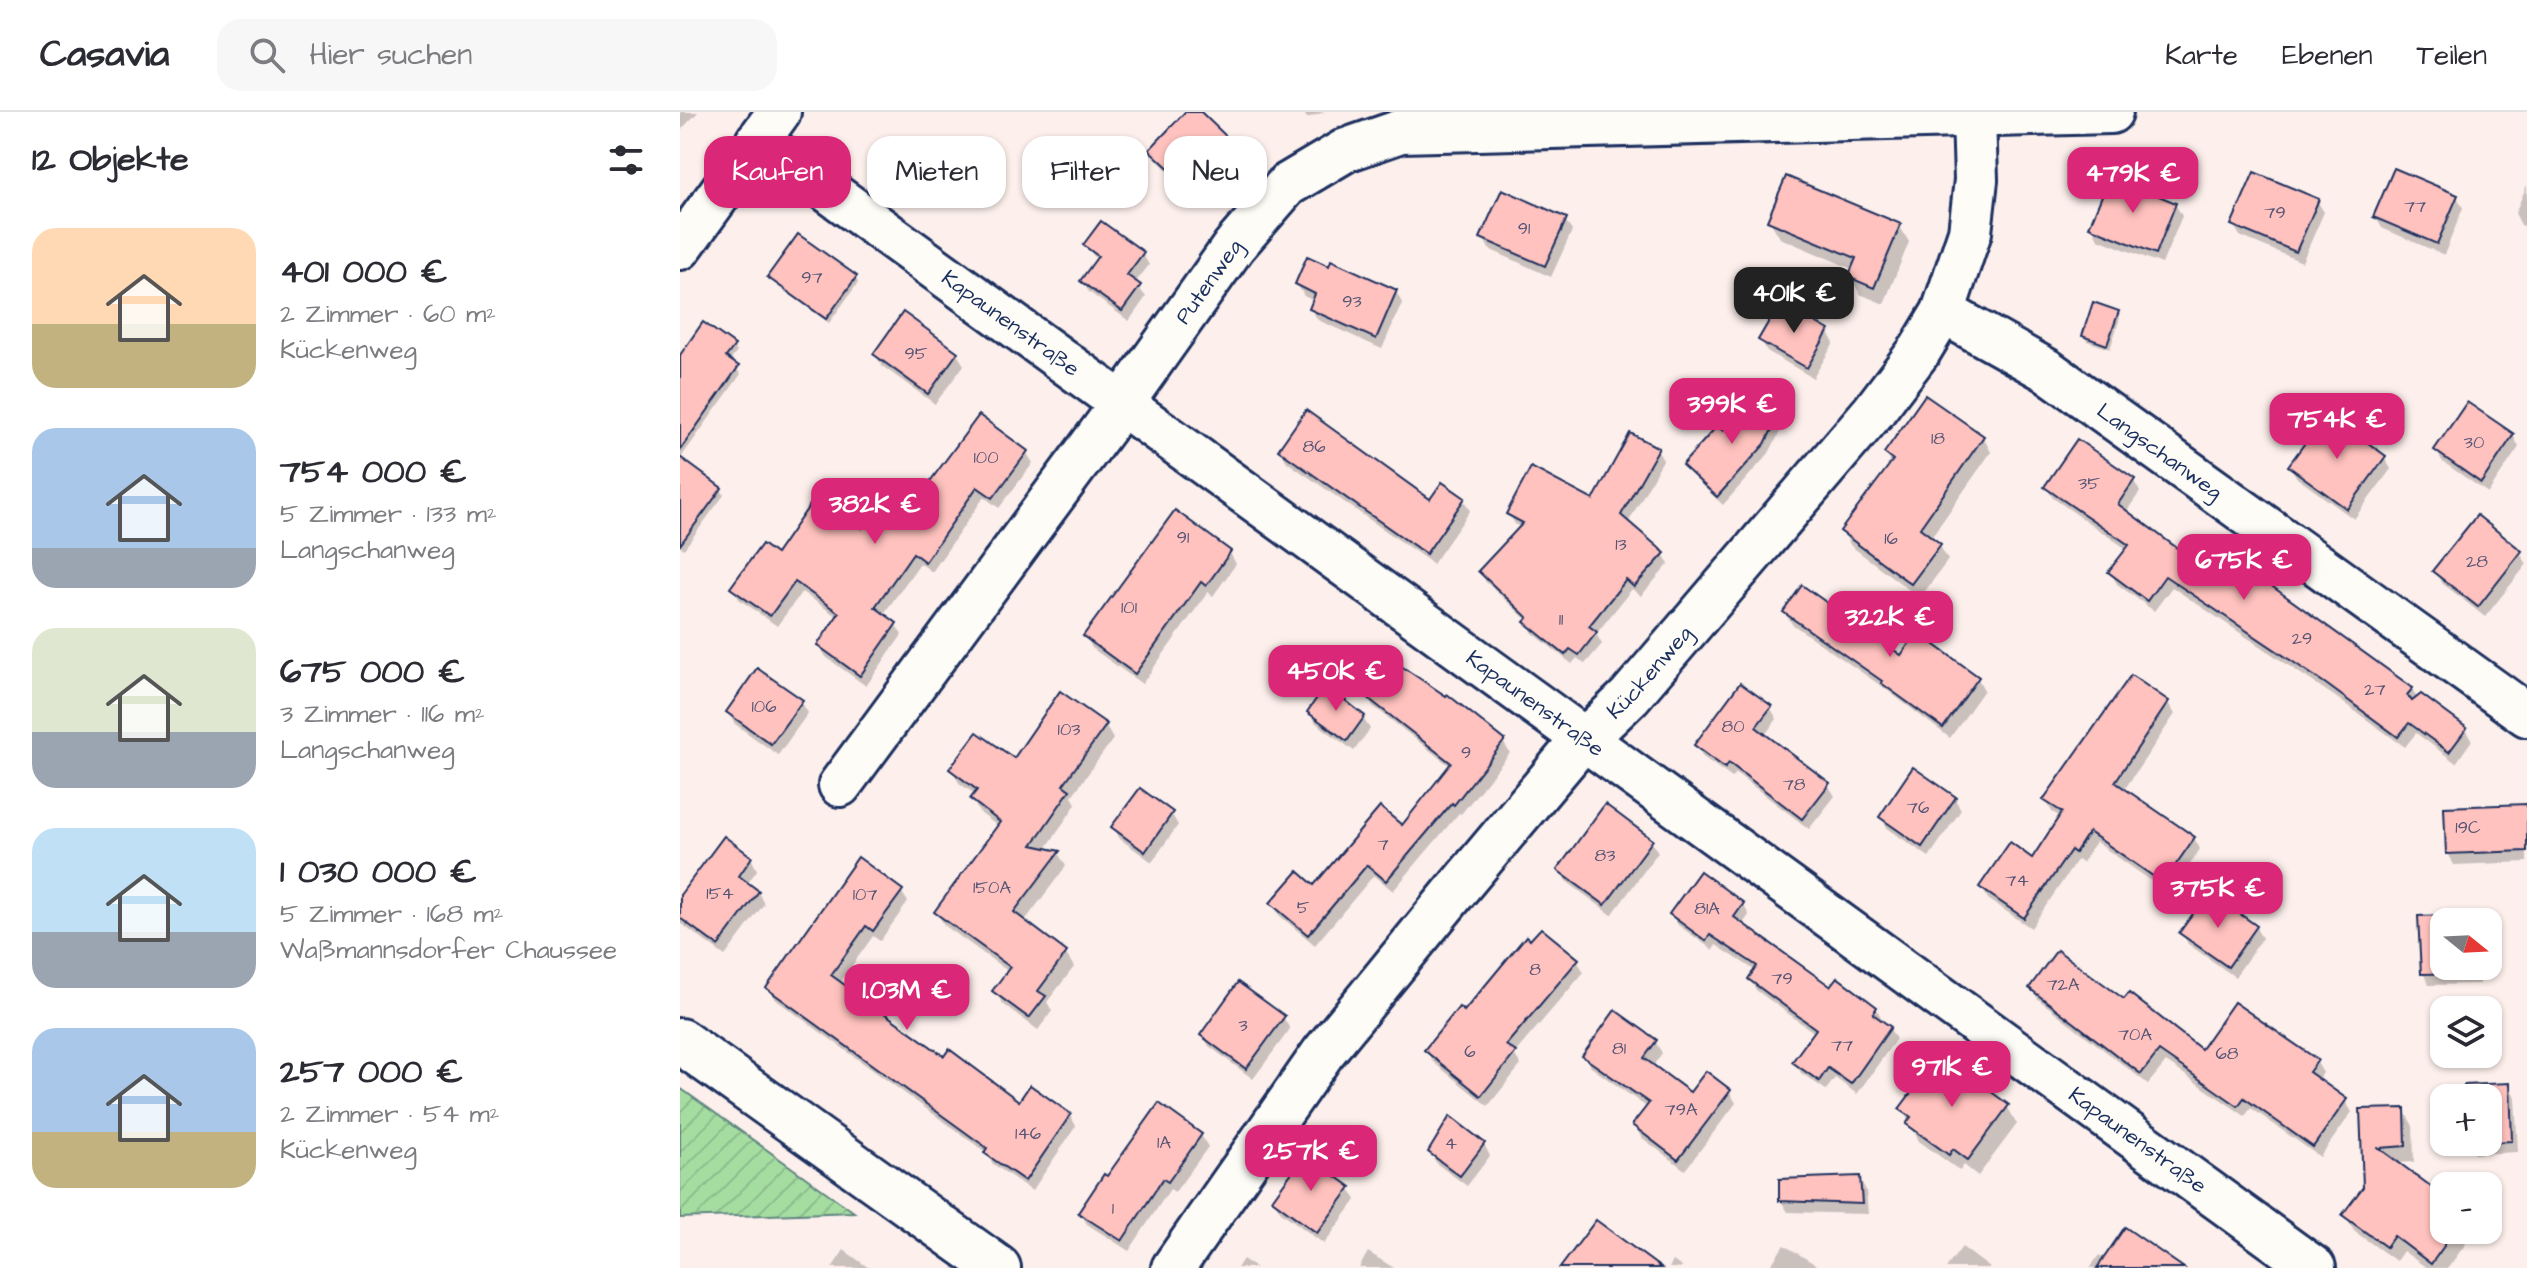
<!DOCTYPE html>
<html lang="de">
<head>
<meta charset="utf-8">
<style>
  :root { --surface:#fff; --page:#f7f7f7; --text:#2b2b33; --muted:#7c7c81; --line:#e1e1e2; --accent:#db2777 }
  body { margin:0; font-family:"Architects Daughter",sans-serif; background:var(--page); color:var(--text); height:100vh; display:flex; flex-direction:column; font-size:30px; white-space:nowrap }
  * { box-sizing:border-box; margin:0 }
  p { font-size:26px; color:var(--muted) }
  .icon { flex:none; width:44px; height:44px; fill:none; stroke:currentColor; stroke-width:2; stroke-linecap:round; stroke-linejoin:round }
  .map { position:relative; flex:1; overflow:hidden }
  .panel { display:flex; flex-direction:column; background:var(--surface); width:680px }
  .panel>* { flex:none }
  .banner { position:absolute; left:24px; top:24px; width:760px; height:72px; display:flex; gap:16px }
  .needle { width:52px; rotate:108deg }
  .buttons { position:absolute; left:1750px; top:796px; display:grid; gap:16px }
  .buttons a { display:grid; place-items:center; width:72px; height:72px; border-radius:16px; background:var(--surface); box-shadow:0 2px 6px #0004; font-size:40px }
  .price { position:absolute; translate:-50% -68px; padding:0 18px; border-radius:16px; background:var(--accent); color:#fff; font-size:26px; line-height:52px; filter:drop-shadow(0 2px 4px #0008) }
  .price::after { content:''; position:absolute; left:50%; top:48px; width:24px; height:18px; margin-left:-12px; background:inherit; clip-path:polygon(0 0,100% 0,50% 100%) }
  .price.active { background:#222; color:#fff }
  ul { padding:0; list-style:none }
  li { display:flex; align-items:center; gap:24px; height:200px; padding:0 32px }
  li span { display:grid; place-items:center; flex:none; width:224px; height:160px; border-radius:24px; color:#555 }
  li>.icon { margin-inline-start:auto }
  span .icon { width:96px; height:96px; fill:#fffc; stroke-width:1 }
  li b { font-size:34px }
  h2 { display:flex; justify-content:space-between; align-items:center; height:96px; padding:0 32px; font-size:34px }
  .tag { padding:0 28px; border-radius:24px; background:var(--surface); box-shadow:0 2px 6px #0004; font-size:28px; line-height:72px }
  .tag.active { background:var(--accent); color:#fff }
  header { display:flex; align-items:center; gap:48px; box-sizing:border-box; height:112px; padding:0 40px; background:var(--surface); border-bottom:2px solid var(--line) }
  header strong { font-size:38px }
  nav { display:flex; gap:44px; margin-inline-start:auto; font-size:28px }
  .search { width:560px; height:72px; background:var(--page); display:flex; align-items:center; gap:20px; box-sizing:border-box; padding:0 28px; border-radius:24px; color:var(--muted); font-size:30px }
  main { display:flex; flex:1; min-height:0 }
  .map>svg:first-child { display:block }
</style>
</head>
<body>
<header>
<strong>Casavia</strong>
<div class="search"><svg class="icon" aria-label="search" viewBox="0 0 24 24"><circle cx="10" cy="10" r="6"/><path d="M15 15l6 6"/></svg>Hier suchen</div>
<nav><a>Karte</a><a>Ebenen</a><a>Teilen</a></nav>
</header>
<main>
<section class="panel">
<h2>12 Objekte<svg class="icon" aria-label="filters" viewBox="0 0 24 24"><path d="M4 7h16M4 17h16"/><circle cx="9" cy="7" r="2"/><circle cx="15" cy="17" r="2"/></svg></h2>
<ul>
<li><span style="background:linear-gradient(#ffd9b3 60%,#c2b280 0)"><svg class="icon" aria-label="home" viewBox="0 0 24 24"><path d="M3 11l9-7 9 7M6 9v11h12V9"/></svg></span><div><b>401 000 €</b><p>2 Zimmer · 60 m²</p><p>Kückenweg</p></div></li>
<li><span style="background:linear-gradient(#a9c7e8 75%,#9aa5b1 0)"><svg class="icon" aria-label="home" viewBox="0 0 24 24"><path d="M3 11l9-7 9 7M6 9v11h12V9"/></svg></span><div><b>754 000 €</b><p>5 Zimmer · 133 m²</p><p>Langschanweg</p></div></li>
<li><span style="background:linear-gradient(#dfe7d0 65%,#9aa5b1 0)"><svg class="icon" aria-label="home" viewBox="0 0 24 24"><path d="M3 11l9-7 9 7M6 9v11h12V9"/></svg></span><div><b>675 000 €</b><p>3 Zimmer · 116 m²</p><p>Langschanweg</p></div></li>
<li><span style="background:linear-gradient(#bfe0f5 65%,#9aa5b1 0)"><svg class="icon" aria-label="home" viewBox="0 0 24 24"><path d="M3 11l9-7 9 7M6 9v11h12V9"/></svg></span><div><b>1 030 000 €</b><p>5 Zimmer · 168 m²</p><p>Waßmannsdorfer Chaussee</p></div></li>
<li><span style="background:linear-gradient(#a9c7e8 65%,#c2b280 0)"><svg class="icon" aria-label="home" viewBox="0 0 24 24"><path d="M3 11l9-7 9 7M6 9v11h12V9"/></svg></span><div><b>257 000 €</b><p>2 Zimmer · 54 m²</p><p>Kückenweg</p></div></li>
</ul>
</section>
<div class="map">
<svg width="1847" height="1156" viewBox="0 0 1847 1156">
  <defs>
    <pattern id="garden-furrows" width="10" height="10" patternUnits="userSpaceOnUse" patternTransform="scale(2)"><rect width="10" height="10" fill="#a5dda1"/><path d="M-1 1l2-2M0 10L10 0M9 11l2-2" fill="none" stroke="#8dbe8d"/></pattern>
  </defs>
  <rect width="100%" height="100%" fill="#fdf0ec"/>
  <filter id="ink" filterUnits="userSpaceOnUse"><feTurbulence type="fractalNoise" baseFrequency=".0125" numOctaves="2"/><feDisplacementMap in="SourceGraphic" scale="16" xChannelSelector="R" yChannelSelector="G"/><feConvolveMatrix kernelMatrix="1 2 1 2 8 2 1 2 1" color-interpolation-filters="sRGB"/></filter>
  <g filter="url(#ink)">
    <!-- garden -->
    <polygon fill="url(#garden-furrows)" stroke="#608680" stroke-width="2" points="0,976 174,1100 0,1106"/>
    <!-- shadow -->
    <g fill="#0003">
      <polygon points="0,0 18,0 0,19"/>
      <polygon points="507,0 518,0 550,30 556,42 539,60 549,75 528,97 478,49 472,38"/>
      <polygon points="623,0 645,0 627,6"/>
      <polygon points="1847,73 1847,115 1841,113 1835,101"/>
      <polygon points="1777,85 1783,96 1764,143 1702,116 1695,104"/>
      <polygon points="1637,89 1644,100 1622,150 1560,124 1553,112"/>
      <polygon points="1495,92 1502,104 1482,152 1418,127 1412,115"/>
      <polygon points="885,108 892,119 871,165 809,137 803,125"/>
      <polygon points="1090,109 1219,113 1229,130 1204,192 1180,182 1170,165 1173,157 1100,126"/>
      <polygon points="405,133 462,141 469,153 455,171 466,185 449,209 409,180 402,169 417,148"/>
      <polygon points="90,165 176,166 178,171 149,211 93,170"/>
      <polygon points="617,172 716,179 722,191 702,237 638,208 631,197 634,189 624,184"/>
      <polygon points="1437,201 1440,206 1430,237 1407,229 1404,224"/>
      <polygon points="223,203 277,242 284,253 255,292 202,254 195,242"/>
      <polygon points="1147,219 1154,231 1133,266 1087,239 1081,228"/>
      <polygon points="53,234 57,240 49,250 61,262 0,347 41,377 44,383 4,437 0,434 0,246"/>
      <polygon points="1098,304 1103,314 1089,341 1043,393 1010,362 1004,353 1043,323"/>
      <polygon points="1833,323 1839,335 1808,381 1763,350 1756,339"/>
      <polygon points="1303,325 1311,340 1250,427 1260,434 1268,448 1240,486 1171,434 1162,419 1212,352 1206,341"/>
      <polygon points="600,338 750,390 762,373 784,388 790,399 753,452 607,350"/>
      <polygon points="977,338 983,348 948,411 983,442 989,452 961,484 952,477 916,522 922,532 905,552 897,546 892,552 853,521 847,511 848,509 806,470 800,460 841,416 835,412 829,402 914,391"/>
      <polygon points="346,340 353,351 319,396 304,385 252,460 240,451 203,503 215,512 222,523 186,574 146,545 139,533 159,506 122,480 97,514 59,487 53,476 97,445 183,419"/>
      <polygon points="1704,345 1711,357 1674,407 1617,366 1610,354"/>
      <polygon points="1454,369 1460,380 1446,400 1529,462 1732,577 1738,587 1786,617 1792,628 1776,651 1736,621 1725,635 1654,584 1492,475 1474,499 1437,472 1431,461 1448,438 1373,386 1366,375"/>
      <polygon points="550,441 556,452 533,484 528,480 462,572 412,536 406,524"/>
      <polygon points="1840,441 1847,452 1805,505 1761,470 1755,459"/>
      <polygon points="1105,501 1222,546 1238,523 1298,567 1304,578 1270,626 1207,578 1112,512"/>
      <polygon points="1451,566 1488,591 1495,602 1444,678 1514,726 1520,737 1490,782 1416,730 1402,751 1397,748 1351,816 1308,787 1302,775 1352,749 1381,705 1372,700 1366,689"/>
      <polygon points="687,583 823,630 830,641 781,702 779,701 713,779 694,763 635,833 599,803 593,791 634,776 722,716 770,654 693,594"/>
      <polygon points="121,589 128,601 98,643 55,612 48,601"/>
      <polygon points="1090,595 1097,607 1084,624 1148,673 1155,684 1129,717 1056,661 1052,666 1023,645 1016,633"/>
      <polygon points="629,600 683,606 690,617 674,639 636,611"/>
      <polygon points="425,613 433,627 392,684 396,692 365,738 378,741 386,754 344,810 386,842 394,855 367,890 372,899 358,918 323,892 315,879 329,860 264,813 257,800 319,715 300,701 292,688 296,683 279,671 272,657 334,649"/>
      <polygon points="1275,687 1281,698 1249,745 1208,717 1201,705"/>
      <polygon points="1847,694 1847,750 1774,753 1768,741"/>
      <polygon points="491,701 498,713 472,750 440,727 433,715"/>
      <polygon points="971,729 978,740 932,803 886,769 880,758"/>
      <polygon points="71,746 77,758 67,772 78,780 84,792 45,844 0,811 0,786"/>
      <polygon points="221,779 228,790 200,829 193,824 159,872 265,946 340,992 390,1003 396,1014 352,1079 313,1052 307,1041 95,887 88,876"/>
      <polygon points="1063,792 1069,803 1062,813 1150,877 1196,896 1202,907 1200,910 1210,917 1216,927 1177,982 1155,966 1146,978 1121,961 1115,950 1136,922 1076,878 1070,867 1076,859 1036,833 1033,838 998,813 991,802"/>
      <polygon points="1792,804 1796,810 1764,810 1764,854 1800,854 1800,872 1749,873 1743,861 1740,805"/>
      <polygon points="1575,815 1582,826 1555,865 1508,832 1502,821"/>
      <polygon points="897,849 904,860 834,942 841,953 808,994 753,950 747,939 784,902"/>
      <polygon points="1352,876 1444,890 1522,940 1636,949 1643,961 1637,969 1665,989 1672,1000 1640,1045 1571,996 1565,1004 1486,950 1468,972 1358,887"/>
      <polygon points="603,905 610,917 573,967 529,934 523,923"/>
      <polygon points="975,929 982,941 972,955 1010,983 1049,979 1056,991 1005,1058 961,1025 955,1014 968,996 911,955 904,944"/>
      <polygon points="1829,973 1835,985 1838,1040 1795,1042 1788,1030 1808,1030 1808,986 1786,986"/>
      <polygon points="480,994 521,1023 528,1035 495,1080 490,1077 449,1139 407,1112 401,1101"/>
      <polygon points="1327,994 1337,1012 1298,1064 1284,1053 1280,1059 1239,1029 1222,997"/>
      <polygon points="1724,998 1733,1014 1734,1050 1716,1051 1764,1086 1764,1118 1795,1119 1768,1156 1747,1156 1723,1139 1716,1149 1674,1119 1665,1103 1685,1076 1682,999"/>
      <polygon points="804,1032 810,1044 787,1074 757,1052 750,1040"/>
      <polygon points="1179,1066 1186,1078 1188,1102 1108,1100 1101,1089"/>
      <polygon points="669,1076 676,1088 644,1132 601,1100 594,1089"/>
      <polygon points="1104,1133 1141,1156 1089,1156"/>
      <polygon points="1282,1135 1310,1156 1266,1156"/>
      <polygon points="164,1138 189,1156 152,1156"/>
      <polygon points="688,1140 714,1156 679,1156"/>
      <polygon points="1419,1143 1425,1148 1500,1156 1410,1156"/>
      <polygon points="563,1147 576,1156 557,1156"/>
      <polygon points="993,1149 1003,1156 989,1156"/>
    </g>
    <!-- building -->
    <g fill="#ffc2be" stroke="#1b2f5e" stroke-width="2">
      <polygon points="505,0 521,0 551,29 531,50 544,62 521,86 469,38"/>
      <polygon points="1714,56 1778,83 1757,132 1693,105"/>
      <polygon points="1574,60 1639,87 1616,140 1551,113"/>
      <polygon points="1106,64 1221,112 1194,176 1168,165 1176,146 1087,109"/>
      <polygon points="1430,64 1496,91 1476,142 1409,115"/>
      <polygon points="822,77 887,106 865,154 800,126"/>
      <polygon points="421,109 464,140 447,163 461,173 442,199 400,169 418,144 403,133"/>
      <polygon points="118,122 177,164 146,207 87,165"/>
      <polygon points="627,144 649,154 651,148 717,178 696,227 629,197 635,182 615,172"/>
      <polygon points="1100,190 1149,218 1127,256 1078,228"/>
      <polygon points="1413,190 1439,199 1427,233 1402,224"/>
      <polygon points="223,200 278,240 248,282 193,242"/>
      <polygon points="23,210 55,233 46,245 59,254 0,338 0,243"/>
      <polygon points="1245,283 1304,324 1240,416 1261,432 1231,472 1160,419 1213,348 1204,341"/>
      <polygon points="1062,284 1099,303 1085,332 1037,385 1002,353 1037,314 1043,319"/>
      <polygon points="1787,290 1834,322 1801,371 1754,338"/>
      <polygon points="626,298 750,387 762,370 785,386 746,442 598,338"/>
      <polygon points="1647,301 1706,344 1667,397 1608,354"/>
      <polygon points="299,303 348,339 313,386 297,375 245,450 233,441 195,495 217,511 180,564 137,533 159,501 115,470 90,504 50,476 82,432 96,442 136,384 182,416 213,371 237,387"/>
      <polygon points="950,321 979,336 941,403 985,441 954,475 946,468 909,514 917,520 899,543 890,537 885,543 844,510 848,506 798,459 843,411 826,402 851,355 913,388"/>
      <polygon points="1397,327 1455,367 1438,392 1528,459 1543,439 1733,576 1727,583 1732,589 1741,582 1787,616 1769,640 1729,611 1718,625 1646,572 1485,464 1467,489 1428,460 1449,433 1364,375"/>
      <polygon points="0,345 42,376 0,433"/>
      <polygon points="495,398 551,439 526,474 521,470 455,562 403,524"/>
      <polygon points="1797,403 1842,439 1798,495 1752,459"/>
      <polygon points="1122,473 1221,543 1237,520 1299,565 1263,616 1201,571 1202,569 1103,500"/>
      <polygon points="715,550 766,584 767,582 825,628 774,693 772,691 706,769 687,753 628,823 590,791 618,759 634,773 700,695 722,713 771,651 684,583"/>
      <polygon points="77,556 123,588 91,632 46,600"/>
      <polygon points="1451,563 1489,589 1435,670 1515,725 1483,771 1409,720 1395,741 1391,738 1344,806 1299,775 1330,730 1352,746 1382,700 1363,688"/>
      <polygon points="1060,571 1092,594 1076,615 1150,671 1122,707 1049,651 1045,656 1014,633"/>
      <polygon points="646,573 685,604 667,629 627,600"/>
      <polygon points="380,579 427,612 383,673 390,678 352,733 380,739 334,800 387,840 358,879 366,884 349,906 312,879 330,855 254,800 320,710 290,687 297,678 269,657 297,620 334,646"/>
      <polygon points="1233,655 1276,685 1242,735 1199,705"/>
      <polygon points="460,676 493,700 465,740 431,715"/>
      <polygon points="925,692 973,728 925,793 877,758"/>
      <polygon points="1847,692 1847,739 1766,742 1764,695"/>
      <polygon points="44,724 72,745 59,764 79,779 38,834 0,806 0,783"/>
      <polygon points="178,745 223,778 193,819 186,814 151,863 264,944 269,937 339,989 350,973 391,1002 345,1069 304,1041 307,1036 86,876"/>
      <polygon points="1020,759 1064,791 1054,805 1150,874 1157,865 1197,895 1193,902 1211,915 1171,972 1148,956 1139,969 1112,950 1136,917 1068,867 1077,854 1030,823 1026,829 989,802"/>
      <polygon points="1529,780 1577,814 1548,855 1499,821"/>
      <polygon points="1793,802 1794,810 1764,810 1764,854 1794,854 1794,861 1741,862 1738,804"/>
      <polygon points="861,816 899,847 826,933 836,940 801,984 744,938 779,895 784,899 846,824 850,828"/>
      <polygon points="1377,838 1444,887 1449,881 1521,937 1554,890 1638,948 1629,960 1667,987 1633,1035 1564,986 1558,994 1479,939 1461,962 1349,876"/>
      <polygon points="558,870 605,904 566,957 520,923"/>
      <polygon points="935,898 977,928 964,946 1010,980 1026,959 1051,978 998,1048 952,1013 969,991 902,944"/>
      <polygon points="1260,942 1329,993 1288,1048 1273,1037 1269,1043 1226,1012 1231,1005 1219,997"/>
      <polygon points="1830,971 1832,1029 1786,1031 1808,1030 1808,986 1784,986 1784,973"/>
      <polygon points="479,991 522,1022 488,1070 483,1067 442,1129 398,1101 424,1062 427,1064"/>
      <polygon points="1725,996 1726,1034 1699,1036 1764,1084 1764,1134 1751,1152 1714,1124 1706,1135 1662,1103 1683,1075 1680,997"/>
      <polygon points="770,1004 805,1031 780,1064 748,1040"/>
      <polygon points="625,1042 671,1075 637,1121 592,1088"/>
      <polygon points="1180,1064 1182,1092 1099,1089 1099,1067"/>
      <polygon points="916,1108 981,1156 880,1156"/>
      <polygon points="1445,1115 1504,1156 1417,1156"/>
    </g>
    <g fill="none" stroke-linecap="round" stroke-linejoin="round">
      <!-- street casing -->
      <g stroke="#1b2f5e" stroke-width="48">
        <g id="street">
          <path id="s1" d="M78,28L1634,1156"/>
          <polyline points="0,136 99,0"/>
          <path id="s2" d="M1263,200L1368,259L1847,603"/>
          <path id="s3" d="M160,673L441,293L554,134L607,73L666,38L721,19L1431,0"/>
          <path id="s4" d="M493,1156L643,941L773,782L893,639L950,584L1193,300L1240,238L1263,200L1290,120L1296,68L1294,4"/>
        </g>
      </g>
      <!-- secondary casing -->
      <g stroke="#1b2f5e" stroke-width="50">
        <polyline id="secondary" points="0,929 318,1156"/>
      </g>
      <!-- street -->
      <use href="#street" stroke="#fdfcf7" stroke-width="42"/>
      <!-- secondary -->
      <use href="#secondary" stroke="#fdfcf7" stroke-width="44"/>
    </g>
  </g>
  <g text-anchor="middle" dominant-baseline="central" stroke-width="7" stroke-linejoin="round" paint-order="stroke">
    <!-- number labels -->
    <g font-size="18" fill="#545476">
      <text x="1735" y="94">77</text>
      <text x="1595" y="100">79</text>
      <text x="844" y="116">91</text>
      <text x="132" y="165">97</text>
      <text x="672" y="189">93</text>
      <text x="236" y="241">95</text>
      <text x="1258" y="326">18</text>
      <text x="1794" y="330">30</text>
      <text x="634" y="334">86</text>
      <text x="306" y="345">100</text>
      <text x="1409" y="371">35</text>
      <text x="503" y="425">91</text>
      <text x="1211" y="426">16</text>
      <text x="941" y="432">13</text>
      <text x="1797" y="449">28</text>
      <text x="449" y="495">101</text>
      <text x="881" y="507">11</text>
      <text x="1622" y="526">29</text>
      <text x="1695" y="577">27</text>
      <text x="84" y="594">106</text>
      <text x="1053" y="614">80</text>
      <text x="389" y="617">103</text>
      <text x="786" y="640">9</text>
      <text x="1114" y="672">78</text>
      <text x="1238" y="695">76</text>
      <text x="1788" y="715">19C</text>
      <text x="703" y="732">7</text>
      <text x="925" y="743">83</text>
      <text x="1337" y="768">74</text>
      <text x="312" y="775">150A</text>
      <text x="40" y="781">154</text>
      <text x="185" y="782">107</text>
      <text x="623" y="795">5</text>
      <text x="1027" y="796">81A</text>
      <text x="855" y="857">8</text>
      <text x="1102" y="866">79</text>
      <text x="1383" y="872">72A</text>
      <text x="563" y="913">3</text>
      <text x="1455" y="922">70A</text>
      <text x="1162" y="933">77</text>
      <text x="939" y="936">81</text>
      <text x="790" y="939">6</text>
      <text x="1547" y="941">68</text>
      <text x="1001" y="997">79A</text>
      <text x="348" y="1021">146</text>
      <text x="484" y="1030">1A</text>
      <text x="771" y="1031">4</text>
      <text x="433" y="1096">1</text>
    </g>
    <!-- street labels -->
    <g font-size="22" fill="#1b2f5e" stroke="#fdfcf7">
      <text stroke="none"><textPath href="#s3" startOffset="624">Putenweg</textPath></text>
      <text stroke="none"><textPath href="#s1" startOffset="312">Kapaunenstraße</textPath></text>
      <text stroke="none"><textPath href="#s2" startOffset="258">Langschanweg</textPath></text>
      <text stroke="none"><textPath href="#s4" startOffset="764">Kückenweg</textPath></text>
      <text stroke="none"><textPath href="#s1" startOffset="960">Kapaunenstraße</textPath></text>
      <text stroke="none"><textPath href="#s1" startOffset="1704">Kapaunenstraße</textPath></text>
    </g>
  </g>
</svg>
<div class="buttons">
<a><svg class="needle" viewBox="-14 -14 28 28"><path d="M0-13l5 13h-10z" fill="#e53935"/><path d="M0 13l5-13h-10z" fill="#7c7c81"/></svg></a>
<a><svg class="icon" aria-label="layers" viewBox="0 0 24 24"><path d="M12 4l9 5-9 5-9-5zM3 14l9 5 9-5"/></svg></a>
<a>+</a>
<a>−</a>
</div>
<b class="price" style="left:1453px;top:103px">479K €</b>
<b class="price active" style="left:1114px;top:223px">401K €</b>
<b class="price" style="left:1052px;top:334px">399K €</b>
<b class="price" style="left:1657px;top:349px">754K €</b>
<b class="price" style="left:195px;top:434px">382K €</b>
<b class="price" style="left:1564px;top:490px">675K €</b>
<b class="price" style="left:1210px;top:547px">322K €</b>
<b class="price" style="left:656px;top:601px">450K €</b>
<b class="price" style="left:1538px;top:818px">375K €</b>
<b class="price" style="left:227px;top:920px">1.03M €</b>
<b class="price" style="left:1272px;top:997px">971K €</b>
<b class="price" style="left:631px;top:1081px">257K €</b>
<div class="banner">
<a class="tag active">Kaufen</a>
<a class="tag">Mieten</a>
<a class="tag">Filter</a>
<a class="tag">Neu</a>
</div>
</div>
</main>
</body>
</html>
